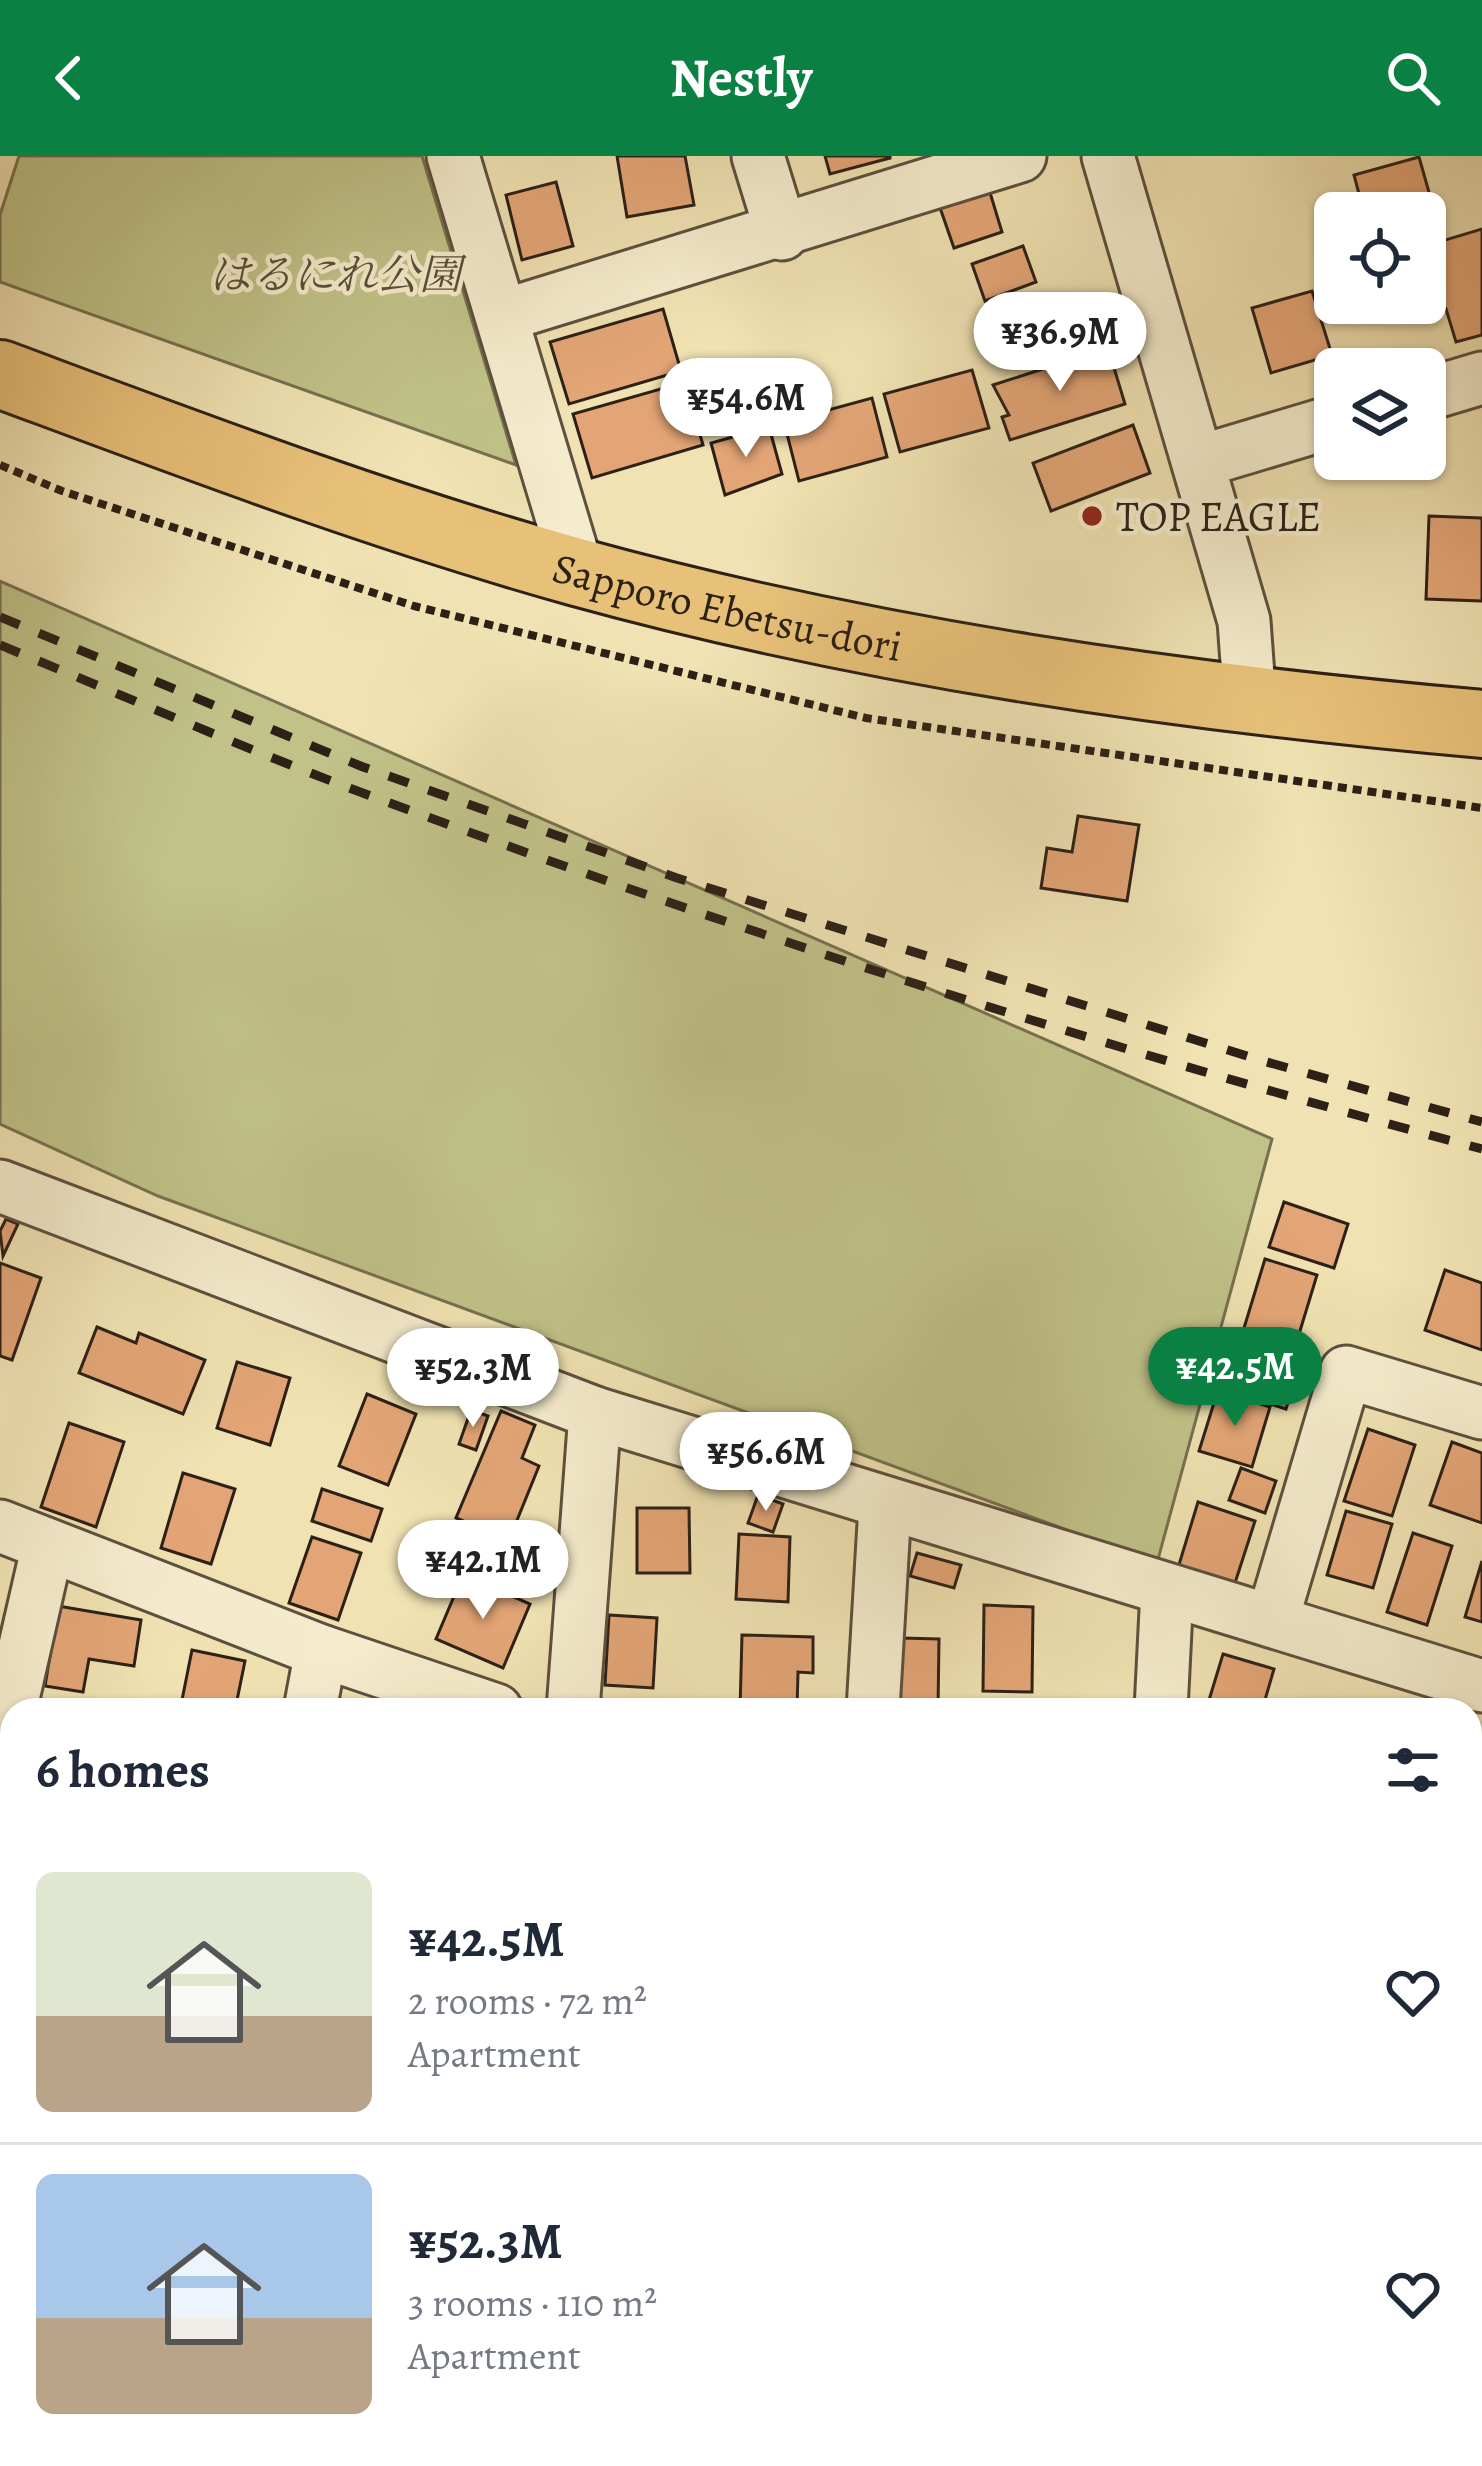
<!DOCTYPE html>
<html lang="en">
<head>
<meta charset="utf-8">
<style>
  :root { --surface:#fff; --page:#f2f2f3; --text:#1f2937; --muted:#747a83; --line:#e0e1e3; --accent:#0b8043 }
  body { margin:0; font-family:Alegreya,"Noto Serif JP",serif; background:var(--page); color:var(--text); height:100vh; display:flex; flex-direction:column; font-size:45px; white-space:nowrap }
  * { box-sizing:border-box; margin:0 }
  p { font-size:39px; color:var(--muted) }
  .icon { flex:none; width:66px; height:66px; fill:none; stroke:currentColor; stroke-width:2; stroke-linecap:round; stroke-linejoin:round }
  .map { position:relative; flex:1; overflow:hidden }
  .sheet { position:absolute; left:0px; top:1542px; width:1482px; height:768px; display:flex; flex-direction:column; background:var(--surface); border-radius:36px 36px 0 0; box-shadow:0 3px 9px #0004 }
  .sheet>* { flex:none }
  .fabs { position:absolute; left:1314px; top:36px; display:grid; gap:24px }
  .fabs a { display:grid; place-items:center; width:132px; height:132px; border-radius:18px; background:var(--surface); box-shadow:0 3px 9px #0004; font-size:60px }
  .price { position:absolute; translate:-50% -102px; padding:0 27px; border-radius:42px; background:#fff; color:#222; font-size:39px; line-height:78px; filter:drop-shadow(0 3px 6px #0008) }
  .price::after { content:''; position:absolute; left:50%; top:72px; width:36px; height:27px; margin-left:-18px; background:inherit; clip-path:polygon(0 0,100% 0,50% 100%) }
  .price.selected { background:var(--accent); color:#fff }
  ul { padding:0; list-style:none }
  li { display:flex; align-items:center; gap:36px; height:300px; padding:0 36px }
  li+li { border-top:3px solid var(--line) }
  li span { display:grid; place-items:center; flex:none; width:336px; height:240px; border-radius:18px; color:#555 }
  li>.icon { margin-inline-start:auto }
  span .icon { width:144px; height:144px; fill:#fffc; stroke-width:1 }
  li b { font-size:51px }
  h2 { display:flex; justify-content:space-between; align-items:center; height:144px; padding:0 36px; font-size:51px }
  header { display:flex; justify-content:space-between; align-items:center; height:156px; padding:0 36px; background:var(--accent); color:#fff; font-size:54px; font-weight:700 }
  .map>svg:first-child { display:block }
</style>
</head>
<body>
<header><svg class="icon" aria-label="back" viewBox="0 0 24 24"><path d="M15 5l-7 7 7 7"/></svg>Nestly<svg class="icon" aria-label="search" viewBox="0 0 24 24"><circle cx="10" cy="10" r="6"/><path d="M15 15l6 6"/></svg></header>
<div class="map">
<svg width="1482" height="2310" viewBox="0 0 1482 2310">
  <rect width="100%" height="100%" fill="#f0e2b2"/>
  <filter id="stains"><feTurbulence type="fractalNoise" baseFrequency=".00167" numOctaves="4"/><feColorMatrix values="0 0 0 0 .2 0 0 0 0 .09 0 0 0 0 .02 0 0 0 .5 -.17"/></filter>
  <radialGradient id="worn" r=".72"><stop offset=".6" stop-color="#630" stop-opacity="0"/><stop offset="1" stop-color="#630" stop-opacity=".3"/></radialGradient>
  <!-- green -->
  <g fill="#c0c288" stroke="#767150" stroke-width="3">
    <polygon points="19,0 422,0 516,309 0,126 0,59"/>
    <polygon points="0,425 1272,983 1157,1407 158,1040 0,968"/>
  </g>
  <!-- building -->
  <g fill="#e3a576" stroke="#2c2017" stroke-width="3">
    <polygon points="617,0 685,0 694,49 627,61"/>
    <polygon points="825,0 890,0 890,2 830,18"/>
    <polygon points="1419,1 1438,68 1425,71 1425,57 1364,57 1354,19"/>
    <polygon points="556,26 573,90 522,104 506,39"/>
    <polygon points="988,30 1002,76 954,92 938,46"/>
    <polygon points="1482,73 1482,179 1456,186 1446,153 1407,165 1402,147 1425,147 1425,90"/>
    <polygon points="1023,90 1036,126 985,145 972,108"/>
    <polygon points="1312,135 1332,199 1271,217 1252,152"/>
    <polygon points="663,153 681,215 569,248 550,186"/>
    <polygon points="1108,192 1125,248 1010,284 1002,261 1009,259 993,229"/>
    <polygon points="972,214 989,272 900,296 884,238"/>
    <polygon points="685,226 703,289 592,322 573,258"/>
    <polygon points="872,242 887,301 799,325 784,266"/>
    <polygon points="1133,269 1150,317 1051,355 1033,307"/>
    <polygon points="769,271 782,318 725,339 711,287"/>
    <polygon points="1429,360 1482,362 1482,445 1426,443"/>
    <polygon points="1078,660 1139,669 1127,745 1041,732 1047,692 1072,696"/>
    <polygon points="1284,1046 1348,1068 1334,1112 1269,1091"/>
    <polygon points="6,1063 18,1068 3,1100 0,1075"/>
    <polygon points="1265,1103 1317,1119 1296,1188 1244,1172"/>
    <polygon points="0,1107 41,1122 12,1204 0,1200"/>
    <polygon points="1445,1114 1482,1127 1482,1194 1425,1174"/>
    <polygon points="97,1171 136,1187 139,1177 205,1204 183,1258 79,1217"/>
    <polygon points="1239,1180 1302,1200 1286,1253 1223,1233"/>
    <polygon points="237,1206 290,1222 270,1289 217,1272"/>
    <polygon points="1218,1234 1270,1251 1252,1311 1199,1295"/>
    <polygon points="367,1238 416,1258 388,1329 339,1310"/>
    <polygon points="471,1254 488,1260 476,1294 459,1288"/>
    <polygon points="501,1255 535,1269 522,1302 539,1310 509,1384 456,1362"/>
    <polygon points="69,1267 124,1286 96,1371 41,1351"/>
    <polygon points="1368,1273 1415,1289 1392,1360 1344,1345"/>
    <polygon points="1452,1286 1482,1297 1482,1367 1430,1349"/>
    <polygon points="1241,1312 1276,1325 1265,1357 1229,1344"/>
    <polygon points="183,1317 235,1333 211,1408 161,1392"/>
    <polygon points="322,1333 382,1353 371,1385 312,1365"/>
    <polygon points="758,1339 783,1348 773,1376 748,1367"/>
    <polygon points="1198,1346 1255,1365 1234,1430 1178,1412"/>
    <polygon points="637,1352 689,1352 690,1417 637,1417"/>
    <polygon points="1346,1355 1392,1368 1373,1432 1327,1419"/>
    <polygon points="1413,1377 1452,1390 1427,1469 1387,1456"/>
    <polygon points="739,1378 790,1381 788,1446 736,1443"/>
    <polygon points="312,1381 361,1397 338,1464 289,1447"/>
    <polygon points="917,1397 961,1409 954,1432 910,1420"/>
    <polygon points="1482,1405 1482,1466 1465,1461"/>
    <polygon points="463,1419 530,1448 503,1512 436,1483"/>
    <polygon points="984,1449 1033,1451 1032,1536 983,1535"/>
    <polygon points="58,1450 141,1464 134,1510 89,1503 83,1536 45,1530"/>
    <polygon points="609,1459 657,1462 653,1532 605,1529"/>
    <polygon points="742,1479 813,1481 813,1517 798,1516 797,1554 740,1554"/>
    <polygon points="901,1482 939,1483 938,1552 900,1551"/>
    <polygon points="192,1494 245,1505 235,1554 180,1554"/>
    <polygon points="1223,1498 1274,1513 1262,1554 1206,1554"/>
    <polygon points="620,1546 675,1547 675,1554 620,1554"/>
    <polygon points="1470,1622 1482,1626 1478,1670 1470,1668"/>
    <polygon points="1,1700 12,1702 12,1784 0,1782"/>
    <polygon points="0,1891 12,1894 12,1968 0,1966"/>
    <polygon points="5,2005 12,2006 12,2066 0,2063"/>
    <polygon points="0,2222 12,2225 12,2294 0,2292"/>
    <polygon points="1470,2242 1482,2250 1482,2273 1470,2264"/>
    <polygon points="73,2298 121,2298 118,2310 72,2304"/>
    <polygon points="160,2298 209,2298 207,2310 158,2310"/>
    <polygon points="262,2298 311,2298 309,2310 260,2310"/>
    <polygon points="451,2298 479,2298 489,2310 437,2310"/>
    <polygon points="635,2298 704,2298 705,2299 692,2310 621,2310"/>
    <polygon points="980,2298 1028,2298 1028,2302 980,2301"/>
    <polygon points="1390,2298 1460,2298 1451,2310 1381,2310"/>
  </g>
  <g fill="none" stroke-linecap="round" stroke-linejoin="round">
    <!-- minor casing -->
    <g stroke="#5d503e" stroke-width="57">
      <g id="minor">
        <polyline points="453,0 578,416"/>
        <polyline points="758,0 782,78"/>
        <polyline points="1108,0 1244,465 1250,547"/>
        <polyline points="502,160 1020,0"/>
        <polyline points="1425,239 1482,222"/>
        <polyline points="1198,306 1335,265"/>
        <polyline points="0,1030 595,1257 1482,1530"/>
        <polyline points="0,1370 321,1495 496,1554"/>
        <polyline points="1272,1465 1346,1216 1482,1257"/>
        <polyline points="310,1554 321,1495"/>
        <polyline points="573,1554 595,1257"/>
        <polyline points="873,1554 885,1350"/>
        <polyline points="1161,1554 1167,1434"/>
        <polyline points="0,1599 48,1389"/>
        <polyline points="0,1832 12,1835"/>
        <polyline points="0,2142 12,2144"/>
        <polyline points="577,2298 586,2310"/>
        <polyline points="810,2310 817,2298"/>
        <polyline points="1118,2310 1120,2298"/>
      </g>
    </g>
    <!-- highway casing -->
    <g stroke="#2c2017" stroke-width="72">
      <g id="highway">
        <path id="s1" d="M0,218C191,289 380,361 577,416C871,497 1179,541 1482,568"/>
      </g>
    </g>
    <!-- path -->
    <polyline stroke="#2c2017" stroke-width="8" stroke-dasharray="9 6" stroke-linecap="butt" points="0,309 62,335 414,450 866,562 1482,652"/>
    <!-- minor -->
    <use href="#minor" stroke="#f5eccd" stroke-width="51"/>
    <!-- highway -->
    <use href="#highway" stroke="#e8c179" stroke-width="66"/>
    <!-- rail -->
    <g stroke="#2c2017" stroke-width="9" stroke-dasharray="21 21" stroke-linecap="butt">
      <polyline points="0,461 363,611 677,722 1263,905 1482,966"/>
      <path d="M0,489C117,537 234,588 352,633C722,771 1101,892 1482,993"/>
    </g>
  </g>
  <!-- markers -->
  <circle fill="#8f2418" stroke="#f5eccd" stroke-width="4.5" cx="1092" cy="360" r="12"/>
  <g text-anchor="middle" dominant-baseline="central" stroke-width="9" stroke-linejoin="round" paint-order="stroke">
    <!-- park labels -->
    <g font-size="42" font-style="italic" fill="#585139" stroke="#f5eccd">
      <text x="335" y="118">はるにれ公園</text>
    </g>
    <!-- poi labels -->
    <g font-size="42" fill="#2c2017" stroke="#f5eccd" text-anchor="start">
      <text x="1116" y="360">TOP EAGLE</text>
    </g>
    <!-- street labels -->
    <g font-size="42" fill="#2c2017" stroke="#f5eccd">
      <text stroke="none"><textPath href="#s1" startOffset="765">Sapporo Ebetsu-dori</textPath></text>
    </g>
  </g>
  <rect width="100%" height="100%" filter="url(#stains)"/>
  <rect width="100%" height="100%" fill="url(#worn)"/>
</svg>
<div class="fabs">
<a><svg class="icon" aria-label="locate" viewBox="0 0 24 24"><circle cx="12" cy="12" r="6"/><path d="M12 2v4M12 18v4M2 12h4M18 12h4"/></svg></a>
<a><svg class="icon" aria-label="layers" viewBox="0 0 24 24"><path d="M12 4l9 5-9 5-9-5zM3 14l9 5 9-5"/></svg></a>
</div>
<b class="price" style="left:1060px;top:238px">¥36.9M</b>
<b class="price" style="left:746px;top:304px">¥54.6M</b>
<b class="price selected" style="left:1235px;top:1273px">¥42.5M</b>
<b class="price" style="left:473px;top:1274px">¥52.3M</b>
<b class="price" style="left:766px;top:1358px">¥56.6M</b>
<b class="price" style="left:483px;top:1466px">¥42.1M</b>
<section class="sheet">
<h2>6 homes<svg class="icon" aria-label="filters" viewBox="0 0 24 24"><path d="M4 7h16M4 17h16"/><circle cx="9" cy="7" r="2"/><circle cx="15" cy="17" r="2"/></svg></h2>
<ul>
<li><span style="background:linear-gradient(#dfe7d0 60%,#b9a48a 0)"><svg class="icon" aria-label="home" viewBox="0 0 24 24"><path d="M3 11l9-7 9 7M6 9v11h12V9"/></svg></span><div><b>¥42.5M</b><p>2 rooms · 72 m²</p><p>Apartment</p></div><svg class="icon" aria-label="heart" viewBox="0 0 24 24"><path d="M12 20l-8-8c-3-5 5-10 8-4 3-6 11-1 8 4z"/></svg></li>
<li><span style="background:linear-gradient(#a9c7e8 60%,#b9a48a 0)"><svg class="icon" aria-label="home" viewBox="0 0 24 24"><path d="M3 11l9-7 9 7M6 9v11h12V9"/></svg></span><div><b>¥52.3M</b><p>3 rooms · 110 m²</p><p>Apartment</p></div><svg class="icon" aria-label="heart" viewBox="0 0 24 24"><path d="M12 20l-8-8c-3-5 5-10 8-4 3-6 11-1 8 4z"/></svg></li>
</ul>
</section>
</div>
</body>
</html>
